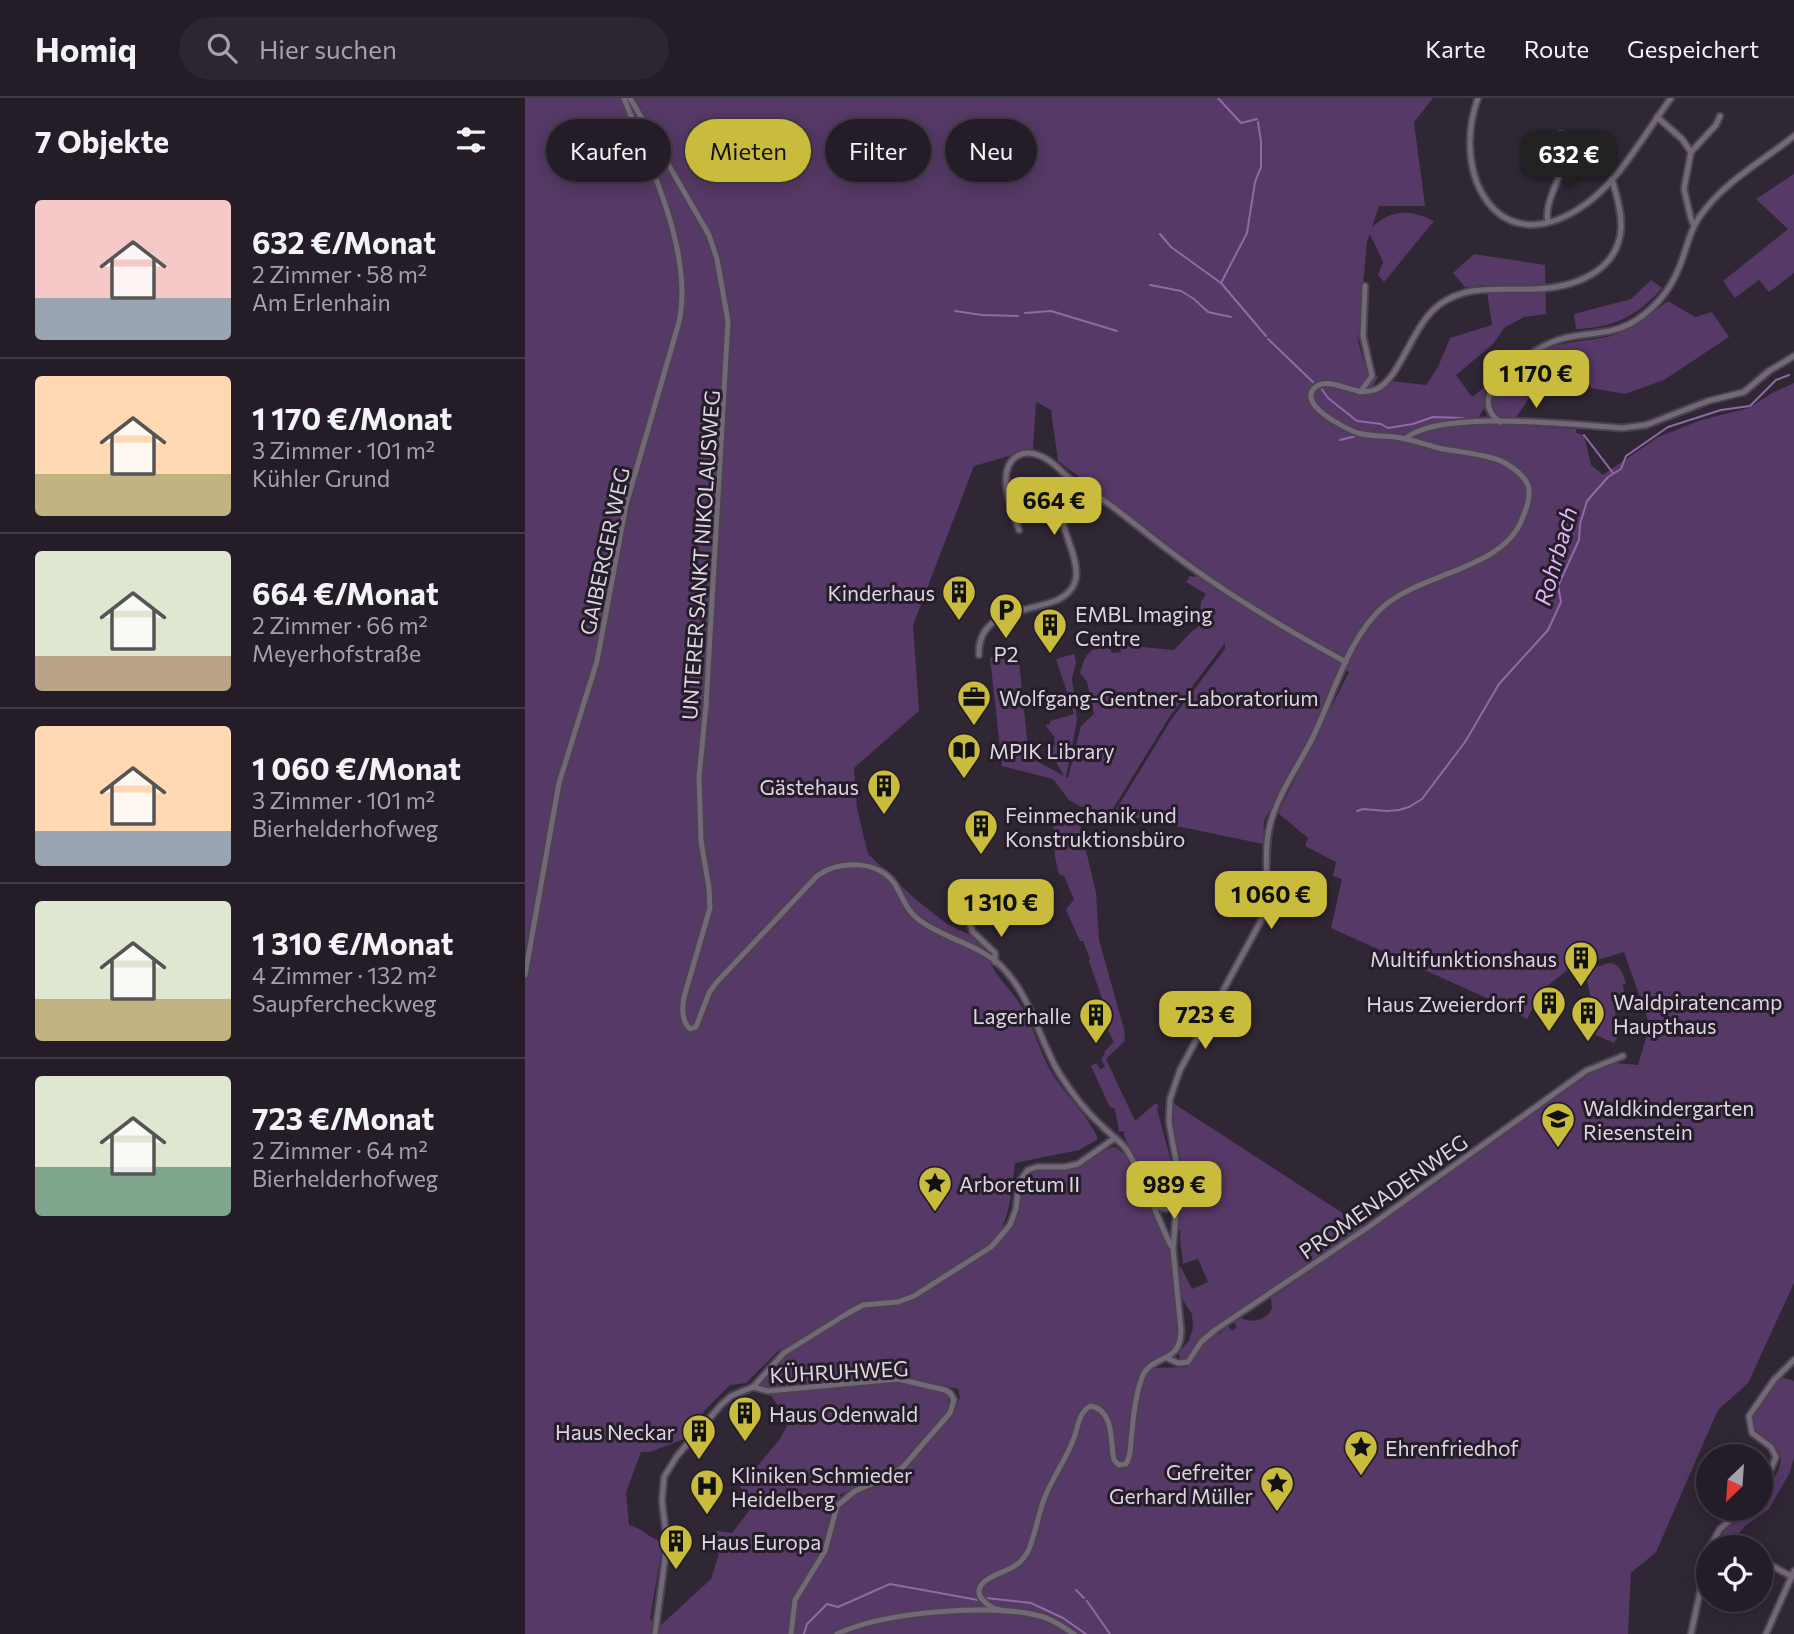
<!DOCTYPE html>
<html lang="de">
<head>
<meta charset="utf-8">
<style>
  :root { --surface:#241d28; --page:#2c2630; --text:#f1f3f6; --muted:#a3a2a8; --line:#413b45; --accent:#c9bb3b }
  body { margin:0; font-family:Commissioner,sans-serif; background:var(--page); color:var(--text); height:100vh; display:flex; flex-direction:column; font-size:26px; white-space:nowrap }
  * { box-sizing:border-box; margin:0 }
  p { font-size:23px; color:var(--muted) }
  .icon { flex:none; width:38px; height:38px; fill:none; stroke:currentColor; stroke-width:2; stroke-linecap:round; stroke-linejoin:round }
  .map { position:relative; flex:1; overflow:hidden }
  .drawer { display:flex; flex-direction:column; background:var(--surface); width:525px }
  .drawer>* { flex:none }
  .banner { position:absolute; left:21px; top:21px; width:665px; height:63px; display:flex; gap:14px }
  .needle { width:46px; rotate:205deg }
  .buttons { position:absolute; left:1171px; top:1346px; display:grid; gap:14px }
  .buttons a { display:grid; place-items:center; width:77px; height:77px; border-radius:50%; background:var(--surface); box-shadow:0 4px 18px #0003,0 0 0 2px var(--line); font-size:35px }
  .price { position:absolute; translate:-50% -60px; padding:0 16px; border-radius:14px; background:var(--accent); color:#111; font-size:23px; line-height:46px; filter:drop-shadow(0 2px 4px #0008) }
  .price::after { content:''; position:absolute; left:50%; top:42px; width:21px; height:16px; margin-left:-10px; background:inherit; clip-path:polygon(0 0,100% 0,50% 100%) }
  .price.on { background:#222; color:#fff }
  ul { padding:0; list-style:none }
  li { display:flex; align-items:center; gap:21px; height:175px; padding:0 35px }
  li+li { border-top:2px solid var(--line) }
  li span { display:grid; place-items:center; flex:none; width:196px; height:140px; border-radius:7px; color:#555 }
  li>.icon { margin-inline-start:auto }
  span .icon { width:84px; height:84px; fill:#fffc; stroke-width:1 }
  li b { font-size:30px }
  h2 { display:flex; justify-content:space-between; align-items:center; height:84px; padding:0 35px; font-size:30px }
  .pill { padding:0 24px; border-radius:32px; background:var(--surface); box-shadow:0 4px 18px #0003,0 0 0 2px var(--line); font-size:24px; line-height:63px }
  .pill.on { background:var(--accent); color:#111 }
  header { display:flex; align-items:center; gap:42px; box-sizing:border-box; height:98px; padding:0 35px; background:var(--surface); border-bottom:2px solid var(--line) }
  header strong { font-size:33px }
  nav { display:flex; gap:38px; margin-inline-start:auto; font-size:24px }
  .search { width:490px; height:63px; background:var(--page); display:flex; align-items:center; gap:18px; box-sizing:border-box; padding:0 24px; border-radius:38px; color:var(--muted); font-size:26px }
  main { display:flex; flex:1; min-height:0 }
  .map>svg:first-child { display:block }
</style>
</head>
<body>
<header>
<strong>Homiq</strong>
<div class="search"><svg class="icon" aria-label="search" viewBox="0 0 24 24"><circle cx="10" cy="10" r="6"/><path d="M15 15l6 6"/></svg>Hier suchen</div>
<nav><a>Karte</a><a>Route</a><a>Gespeichert</a></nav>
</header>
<main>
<section class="drawer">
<h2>7 Objekte<svg class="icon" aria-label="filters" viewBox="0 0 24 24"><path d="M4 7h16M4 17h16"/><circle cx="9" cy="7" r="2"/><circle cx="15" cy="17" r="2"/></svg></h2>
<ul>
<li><span style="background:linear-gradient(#f6c9c9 70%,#9aa5b1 0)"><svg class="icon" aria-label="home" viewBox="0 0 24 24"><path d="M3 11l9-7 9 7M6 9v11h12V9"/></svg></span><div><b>632 €/Monat</b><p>2 Zimmer · 58 m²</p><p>Am Erlenhain</p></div></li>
<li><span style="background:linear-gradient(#ffd9b3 70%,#c2b280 0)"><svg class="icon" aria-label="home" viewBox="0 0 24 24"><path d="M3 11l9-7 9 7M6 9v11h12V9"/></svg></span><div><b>1 170 €/Monat</b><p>3 Zimmer · 101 m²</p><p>Kühler Grund</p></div></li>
<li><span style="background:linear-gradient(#dfe7d0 75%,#b9a48a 0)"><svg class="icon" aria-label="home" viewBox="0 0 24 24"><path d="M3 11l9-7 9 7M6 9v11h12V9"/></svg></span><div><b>664 €/Monat</b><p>2 Zimmer · 66 m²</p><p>Meyerhofstraße</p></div></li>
<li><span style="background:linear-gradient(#ffd9b3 75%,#9aa5b1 0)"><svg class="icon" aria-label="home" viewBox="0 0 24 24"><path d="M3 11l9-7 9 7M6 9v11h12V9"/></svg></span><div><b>1 060 €/Monat</b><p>3 Zimmer · 101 m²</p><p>Bierhelderhofweg</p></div></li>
<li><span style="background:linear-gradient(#dfe7d0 70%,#c2b280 0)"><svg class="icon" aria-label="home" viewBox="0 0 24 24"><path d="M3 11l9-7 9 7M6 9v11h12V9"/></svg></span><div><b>1 310 €/Monat</b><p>4 Zimmer · 132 m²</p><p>Saupfercheckweg</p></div></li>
<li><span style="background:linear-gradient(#dfe7d0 65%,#7fa58c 0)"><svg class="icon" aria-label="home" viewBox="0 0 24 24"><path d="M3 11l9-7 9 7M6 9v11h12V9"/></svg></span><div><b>723 €/Monat</b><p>2 Zimmer · 64 m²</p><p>Bierhelderhofweg</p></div></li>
</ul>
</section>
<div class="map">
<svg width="1269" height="1536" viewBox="0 0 1269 1536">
  <rect width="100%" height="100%" fill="#302735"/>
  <!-- green -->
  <g fill="#563966" fill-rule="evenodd">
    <path d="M0,0H908L889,24L900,108H854L847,129C866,111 885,111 909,123L859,184L853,177L858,164L845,136L842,143L833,243L839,264L853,279L847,289L866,283L901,287L913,269L925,240L967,227L961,187L940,189L928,175L949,156L1020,167L1021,216L999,219L979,230L968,246L931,277L947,299L960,289V309L951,323L952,325L1051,331V335L1059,337L1066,367L1078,377L1133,339L1176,322L1224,310L1247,295L1269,285V1185L1223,1285L1193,1312L1131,1454L1106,1475L1103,1536H0ZM511,304L526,312L533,363L676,471L671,479L665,478L661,484L681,496L676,504L675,517L682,523L667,533L649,552L594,547L596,554L587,555L585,549C564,548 560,557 555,575L562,584L569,616L556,628L543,680L541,679L552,622L547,581L551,564L549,556L531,561L549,616L525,623V626L520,627L529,638L530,647L522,648L539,678L504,659L494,563L465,559L477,668L528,681L544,702L557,709L586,714L645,618L700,545V551L646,622L589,715L738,746L739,723L791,625L814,569L824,574L753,715L783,740L780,748L811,764L808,778L817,781L806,830L975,906L1002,921L1017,892L1045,870L1099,854L1123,922V933L1113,967L1090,965L1076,968L752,1196L746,1200L747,1210C742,1222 727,1226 716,1220L709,1225L712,1229L707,1233L703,1228L694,1236H690L677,1247L667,1265L662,1269L630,1270L627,1265L650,1249L654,1237L644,1152L606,1067L600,1057L591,1049C578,1050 569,1062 557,1066C542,1071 523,1066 508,1073C489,1081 496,1110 488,1127C479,1146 460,1156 444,1167L436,1163C446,1157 459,1152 468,1143C485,1126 487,1088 490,1065L554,1052L573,1041C563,1017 544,1001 530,980C515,958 511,933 498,911C488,891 464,875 462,853L445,837L422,826L389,800L343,756L332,710L329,670L394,613L388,527L449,368L508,351ZM282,1236L286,1239L260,1258L236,1285L237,1289H253L374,1278L433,1291L435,1299L431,1311C421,1327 385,1370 368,1379C352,1389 334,1392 319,1403L314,1397L370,1372L384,1360L424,1312L423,1297L420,1294L381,1283L245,1296L264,1324L255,1341L215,1389L231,1404L207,1435L192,1433L181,1443L194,1456L186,1481L135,1528L125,1521L138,1444C123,1440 119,1431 104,1427L101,1394L116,1354H125L159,1341L180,1312L205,1287L221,1285L252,1254Z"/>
    <polygon points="1269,76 1269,175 1244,194 1234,182 1210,200 1198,183 1263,131 1231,101"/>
    <path d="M1126,182L1137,190C1113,218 1088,230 1051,231L1049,216L1106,201Z"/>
    <path d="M1143,203L1170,219L1187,214L1204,239L1139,282L1100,296L1066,290L1063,282L1027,266L990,321L976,320C956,301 975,286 990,271L1000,273L1019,262L1023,250C1043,243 1062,243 1082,239C1104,234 1125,216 1143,203Z"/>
    <polygon points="552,714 571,795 574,842 599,931 600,943 581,961 610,1023 631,1005 634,1009 632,1011 646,1063 648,1089 643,1101 627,1099 599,1037 599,1033 594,1034 590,1011 585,1009 566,968 571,965 575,971 580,969 576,961 580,956 579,954 589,944 583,932 586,926 564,863 565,861 558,843 555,843 541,812 549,801 539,778 534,776 530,759 528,718"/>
    <path d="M1084,865C1096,866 1098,876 1101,885L1098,887L1100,900L1106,904L1102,912H1092L1090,917L1094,920L1088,933L1094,936L1089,945L1071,937L1067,932L1072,928L1060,873Z"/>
    <path d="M648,1005L839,1129L690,1228L672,1245L662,1262L657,1263L653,1255L664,1243L668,1230L667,1216L655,1198L652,1172L656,1169L667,1191L683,1184L673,1161L658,1166C658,1156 653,1141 656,1132H652L659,1077L649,1030Z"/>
    <path d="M1256,1279L1269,1283V1359L1265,1374L1244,1411L1220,1428L1207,1444L1193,1438L1226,1411L1236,1410C1236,1394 1263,1369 1254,1354C1248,1345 1236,1339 1229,1330L1228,1317Z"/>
  </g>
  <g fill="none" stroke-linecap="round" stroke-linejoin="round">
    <!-- stream -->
    <g stroke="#9169a6" stroke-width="2">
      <polyline points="693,0 716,25 732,21"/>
      <polyline points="635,136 646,149 696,185 741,238"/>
      <polyline points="696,185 722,135 730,84 736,69 736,44 733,24"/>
      <polyline points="625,187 656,193 669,201 683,214 706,219"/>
      <polyline points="430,213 457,217 493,218"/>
      <polyline points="500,215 526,213 592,233"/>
      <polyline points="743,241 790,286"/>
      <polyline points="796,290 803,300 832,323 856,326 863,330 888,326 908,319 939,320"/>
      <polyline points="1059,337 1088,375"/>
      <polyline points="815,342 831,338"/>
      <polyline points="832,713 838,711 862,713 874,712 884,709 897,701 940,644 974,586 1023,532 1036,504 1033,488 1054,442 1055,426 1062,403 1083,379 1096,371 1101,358 1143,329 1196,312 1225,308 1251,282 1264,277"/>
      <polyline points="551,1492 559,1500"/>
      <polyline points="461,1500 506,1505 538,1520 561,1536"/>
      <polyline points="562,1503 585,1536"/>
      <polyline points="279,1536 282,1526 302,1506 313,1509 365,1486 453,1502"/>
    </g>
    <!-- minor casing -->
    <g stroke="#4b434f" stroke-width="9">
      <g id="minor">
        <path d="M105,0L184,137L192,161L203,223L181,608L174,679L176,743L184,790L185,810L159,899C157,910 156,923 165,931L171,929L184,895L191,885L292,778C314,762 352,762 369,785C377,797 381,812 393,821C418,841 452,845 476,868C506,898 513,939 534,975C546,994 561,1014 578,1029C585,1036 595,1043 601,1051C619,1078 631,1118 646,1148"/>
        <path d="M953,0C925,77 973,166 1058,108C1094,84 1120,35 1146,0"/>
        <polyline points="1132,19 1157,41 1166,54"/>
        <path d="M1023,124C1017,99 1049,65 1041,38L1036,36L1029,40L1026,48L1039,62"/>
        <polyline points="1169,127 1166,121 1159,91 1166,54 1191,27 1195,18"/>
        <polyline points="835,294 847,278 838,238 840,188"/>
        <path d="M975,324C935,295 1007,251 1033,242C1060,233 1084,239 1110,223C1136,206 1150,185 1159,156C1163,144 1166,132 1173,121C1198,84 1235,65 1269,38"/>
        <path d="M880,341C914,311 1050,327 1097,330L1121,327L1183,303L1219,294L1244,273L1269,258"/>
        <polyline points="538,403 548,406 573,398"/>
        <path d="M494,432C488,413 469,373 492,358C500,353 510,355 518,359C531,365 539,378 551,385C586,404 617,433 650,457C704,498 762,532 821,564"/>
        <path d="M454,557C452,514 499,514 530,503C573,484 538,445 536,414C535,402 543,393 549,384"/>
        <polyline points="444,824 448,834 470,855 470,864"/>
        <path d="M0,877L34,685L72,563L101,407L154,224C169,155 124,65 99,0"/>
        <polyline points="627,1107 641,1111 653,1104"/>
        <polyline points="642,1260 653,1265 663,1264 676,1244 690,1232 842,1130 1061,973 1098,958"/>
        <polyline points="228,1289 243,1293 373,1281 420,1292 425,1295 429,1302 425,1315 378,1369 363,1379 330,1393 312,1408 300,1453 270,1502 266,1536"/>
        <polyline points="1236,1395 1251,1359 1246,1349 1227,1335 1224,1318 1249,1282 1269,1262"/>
        <polyline points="1185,1449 1195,1431 1220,1410"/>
        <polyline points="1236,1462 1266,1478"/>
        <path d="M475,1512C465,1510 447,1498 457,1486C470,1471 492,1477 504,1451C510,1436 513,1419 518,1404C526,1381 541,1362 549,1340C553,1329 554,1313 566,1308C590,1313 585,1345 589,1362L594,1367L601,1366C607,1357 605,1345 607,1334C608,1319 612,1288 619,1275C631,1256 656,1265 656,1232L648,1151L654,1079L644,1024L645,1001L655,972L738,819C746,789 737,757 745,727C752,698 772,670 786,643C808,600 822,540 859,508C896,476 973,471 995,426C1000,414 1008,397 1002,385C995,373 980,363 967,360C951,355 934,354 918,351C902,347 886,341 870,339C858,337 846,339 833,335C821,331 768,305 792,288C806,278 832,301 852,291C876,279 887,227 914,207C944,185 975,193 1009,191C1047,190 1093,175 1096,130C1097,114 1091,96 1087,81"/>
        <polyline points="130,1536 142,1445 137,1403 139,1379 152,1358 196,1307 206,1298 228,1289 259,1255 320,1217 338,1207 373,1204 389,1198 466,1149 485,1127 491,1111 494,1084 503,1072 512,1069 540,1069 553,1066 590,1040"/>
        <path d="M312,1536C358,1514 466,1505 515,1518C528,1521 538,1529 549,1536"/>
        <polyline points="1166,1536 1183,1456"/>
        <polyline points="1241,1536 1269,1473"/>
      </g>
    </g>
    <!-- minor -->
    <use href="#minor" stroke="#726878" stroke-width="5"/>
  </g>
  <!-- icons -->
  <defs>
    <g id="building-pin" transform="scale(1.75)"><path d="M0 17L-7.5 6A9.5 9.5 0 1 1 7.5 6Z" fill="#c9bb3b" stroke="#261d2b"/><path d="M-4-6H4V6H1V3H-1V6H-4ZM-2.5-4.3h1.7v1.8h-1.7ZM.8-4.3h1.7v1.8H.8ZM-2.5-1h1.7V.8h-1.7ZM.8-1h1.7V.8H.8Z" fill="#111"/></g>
    <g id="parking-pin" transform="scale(1.75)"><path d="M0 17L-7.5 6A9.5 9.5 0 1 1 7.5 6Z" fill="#c9bb3b" stroke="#261d2b"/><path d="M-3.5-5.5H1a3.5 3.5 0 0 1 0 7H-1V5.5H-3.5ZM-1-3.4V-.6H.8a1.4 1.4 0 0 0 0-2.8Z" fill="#111"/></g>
    <g id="office-pin" transform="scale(1.75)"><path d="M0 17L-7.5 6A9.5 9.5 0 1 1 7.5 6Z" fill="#c9bb3b" stroke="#261d2b"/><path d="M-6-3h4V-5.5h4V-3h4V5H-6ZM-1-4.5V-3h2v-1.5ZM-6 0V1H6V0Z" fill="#111"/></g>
    <g id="library-pin" transform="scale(1.75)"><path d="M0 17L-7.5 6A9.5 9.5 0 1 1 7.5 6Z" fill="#c9bb3b" stroke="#261d2b"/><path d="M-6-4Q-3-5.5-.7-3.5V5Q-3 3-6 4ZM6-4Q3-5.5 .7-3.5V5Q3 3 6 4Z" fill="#111"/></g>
    <g id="school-pin" transform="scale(1.75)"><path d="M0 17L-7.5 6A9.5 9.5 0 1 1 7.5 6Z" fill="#c9bb3b" stroke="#261d2b"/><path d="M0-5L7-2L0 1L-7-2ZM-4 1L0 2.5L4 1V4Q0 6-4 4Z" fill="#111"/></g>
    <g id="sight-pin" transform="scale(1.75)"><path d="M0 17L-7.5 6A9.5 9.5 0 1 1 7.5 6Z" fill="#c9bb3b" stroke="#261d2b"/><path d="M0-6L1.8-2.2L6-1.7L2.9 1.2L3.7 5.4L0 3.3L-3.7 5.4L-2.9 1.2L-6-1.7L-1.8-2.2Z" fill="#111"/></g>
    <g id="hospital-pin" transform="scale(1.75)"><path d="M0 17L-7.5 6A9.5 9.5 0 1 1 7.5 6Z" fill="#c9bb3b" stroke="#261d2b"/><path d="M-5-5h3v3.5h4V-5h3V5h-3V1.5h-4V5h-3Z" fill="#111"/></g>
  </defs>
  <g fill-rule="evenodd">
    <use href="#building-pin" x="434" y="494"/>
    <use href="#parking-pin" x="481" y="512"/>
    <use href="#building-pin" x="525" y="527"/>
    <use href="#office-pin" x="449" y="599"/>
    <use href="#library-pin" x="439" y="652"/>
    <use href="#building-pin" x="359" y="688"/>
    <use href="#building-pin" x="456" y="728"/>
    <use href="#building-pin" x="1056" y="860"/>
    <use href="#building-pin" x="1024" y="905"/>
    <use href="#building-pin" x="1063" y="915"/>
    <use href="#building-pin" x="571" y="917"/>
    <use href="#school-pin" x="1033" y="1021"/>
    <use href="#sight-pin" x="410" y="1085"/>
    <use href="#building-pin" x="220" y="1315"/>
    <use href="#building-pin" x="174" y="1333"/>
    <use href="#sight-pin" x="836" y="1349"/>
    <use href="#sight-pin" x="752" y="1385"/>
    <use href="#hospital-pin" x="182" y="1388"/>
    <use href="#building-pin" x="151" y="1443"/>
  </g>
  <g text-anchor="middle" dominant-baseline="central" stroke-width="6" stroke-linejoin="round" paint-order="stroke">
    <!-- street labels -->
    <g font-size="21" fill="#dcd6df" stroke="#261d2b">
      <text transform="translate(79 453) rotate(-78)">GAIBERGER WEG</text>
      <text transform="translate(175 457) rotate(-86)">UNTERER SANKT NIKOLAUSWEG</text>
      <text transform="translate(858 1098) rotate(-35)">PROMENADENWEG</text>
      <text transform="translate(314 1273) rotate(-3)">KÜHRUHWEG</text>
    </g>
    <!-- poi labels -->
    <g font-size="21" fill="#dcd6df" stroke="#261d2b" text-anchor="start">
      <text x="410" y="494" text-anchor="end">Kinderhaus</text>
      <text x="550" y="515">EMBL Imaging<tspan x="550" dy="24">Centre</tspan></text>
      <text x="481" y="555" text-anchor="middle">P2</text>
      <text x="474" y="599">Wolfgang-Gentner-Laboratorium</text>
      <text x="464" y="652">MPIK Library</text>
      <text x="334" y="688" text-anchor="end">Gästehaus</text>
      <text x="480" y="716">Feinmechanik und<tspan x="480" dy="24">Konstruktionsbüro</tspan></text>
      <text x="1032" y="860" text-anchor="end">Multifunktionshaus</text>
      <text x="1088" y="903">Waldpiratencamp<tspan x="1088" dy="24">Haupthaus</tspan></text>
      <text x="1000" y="905" text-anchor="end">Haus Zweierdorf</text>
      <text x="546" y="917" text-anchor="end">Lagerhalle</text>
      <text x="1058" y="1009">Waldkindergarten<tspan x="1058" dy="24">Riesenstein</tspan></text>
      <text x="434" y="1085">Arboretum II</text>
      <text x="244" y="1315">Haus Odenwald</text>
      <text x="150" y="1333" text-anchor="end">Haus Neckar</text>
      <text x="860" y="1349">Ehrenfriedhof</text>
      <text x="728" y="1373" text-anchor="end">Gefreiter<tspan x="728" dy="24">Gerhard Müller</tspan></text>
      <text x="206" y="1376">Kliniken Schmieder<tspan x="206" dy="24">Heidelberg</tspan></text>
      <text x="176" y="1443">Haus Europa</text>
    </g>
    <!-- water labels -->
    <g font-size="23" font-style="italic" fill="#e1b5fa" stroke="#261d2b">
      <text transform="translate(1030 458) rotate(-74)">Rohrbach</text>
    </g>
  </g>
</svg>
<div class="buttons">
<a><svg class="needle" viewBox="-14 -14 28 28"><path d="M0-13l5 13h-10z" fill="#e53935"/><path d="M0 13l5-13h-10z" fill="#a3a2a8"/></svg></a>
<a><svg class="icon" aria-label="locate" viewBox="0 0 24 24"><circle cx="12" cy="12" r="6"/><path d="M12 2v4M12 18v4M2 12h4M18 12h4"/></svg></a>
</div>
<b class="price on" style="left:1044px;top:93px">632 €</b>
<b class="price" style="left:1011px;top:312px">1 170 €</b>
<b class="price" style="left:529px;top:439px">664 €</b>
<b class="price" style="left:746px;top:833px">1 060 €</b>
<b class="price" style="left:476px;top:841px">1 310 €</b>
<b class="price" style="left:680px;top:953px">723 €</b>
<b class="price" style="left:649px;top:1123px">989 €</b>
<div class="banner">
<a class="pill">Kaufen</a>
<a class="pill on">Mieten</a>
<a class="pill">Filter</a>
<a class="pill">Neu</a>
</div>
</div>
</main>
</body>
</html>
